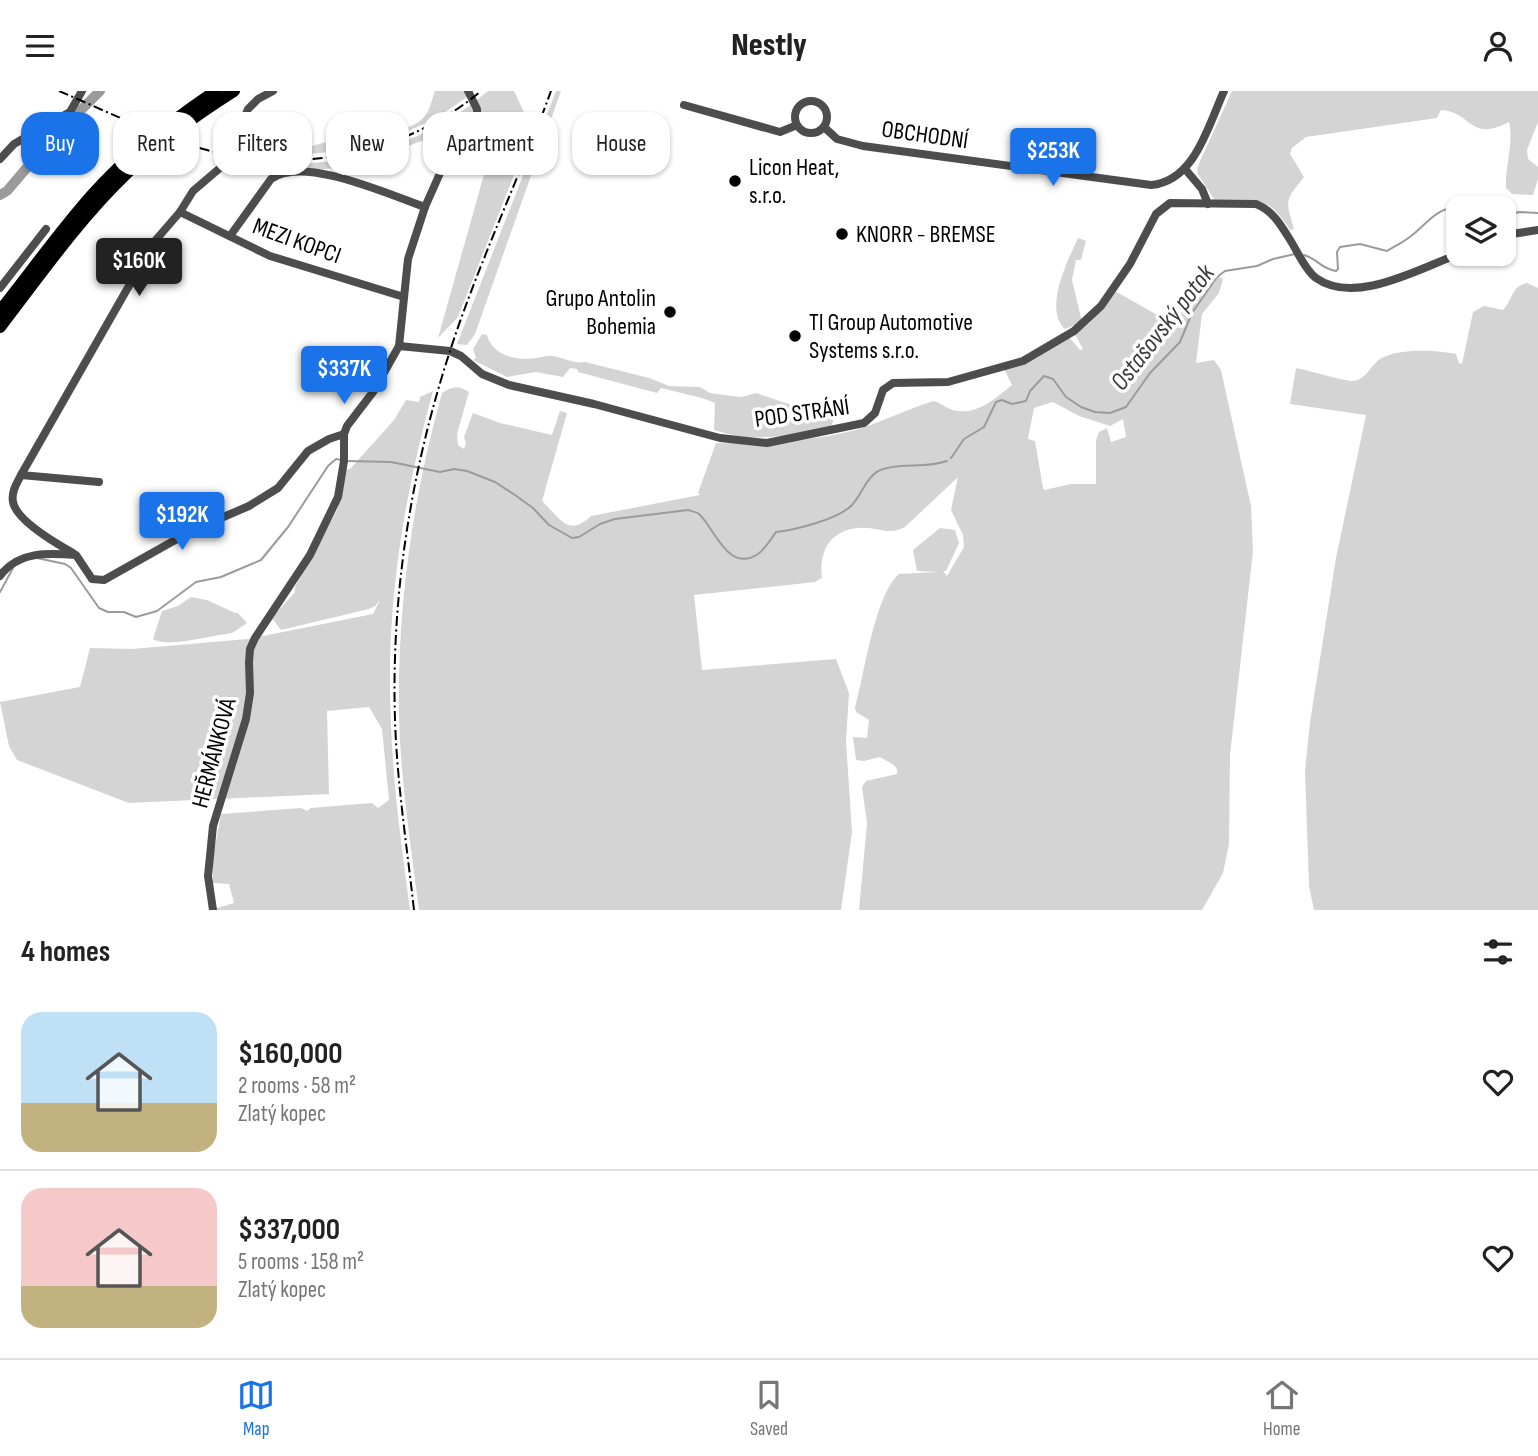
<!DOCTYPE html>
<html lang="en">
<head>
<meta charset="utf-8">
<style>
  :root { --surface:#fff; --page:#f2f2f2; --text:#222; --muted:#767676; --line:#e0e0e0; --accent:#1a73e8 }
  body { margin:0; font-family:"Sofia Sans Condensed",sans-serif; background:var(--page); color:var(--text); height:100vh; display:flex; flex-direction:column; font-size:26px; white-space:nowrap }
  * { box-sizing:border-box; margin:0 }
  p { font-size:23px; color:var(--muted) }
  .icon { flex:none; width:38px; height:38px; fill:none; stroke:currentColor; stroke-width:2; stroke-linecap:round; stroke-linejoin:round }
  .map { position:relative; height:819px; overflow:hidden }
  .drawer { display:flex; flex-direction:column; background:var(--surface); flex:1 }
  .drawer>* { flex:none }
  .top-card { position:absolute; left:21px; top:21px; width:700px; height:63px; display:flex; gap:14px }
  .controls { position:absolute; left:1446px; top:105px; display:grid; gap:14px }
  .controls a { display:grid; place-items:center; width:70px; height:70px; border-radius:14px; background:var(--surface); box-shadow:0 2px 5px #0004; font-size:35px }
  .price { position:absolute; translate:-50% -60px; padding:0 16px; border-radius:7px; background:var(--accent); color:#fff; font-size:23px; line-height:46px; filter:drop-shadow(0 2px 4px #0008) }
  .price::after { content:''; position:absolute; left:50%; top:42px; width:21px; height:16px; margin-left:-10px; background:inherit; clip-path:polygon(0 0,100% 0,50% 100%) }
  .price.selected { background:#222; color:#fff }
  ul { padding:0; list-style:none }
  li { display:flex; align-items:center; gap:21px; height:175px; padding:0 21px }
  li+li { border-top:2px solid var(--line) }
  li span { display:grid; place-items:center; flex:none; width:196px; height:140px; border-radius:21px; color:#555 }
  li>.icon { margin-inline-start:auto }
  span .icon { width:84px; height:84px; fill:#fffc; stroke-width:1 }
  li b { font-size:30px }
  h2 { display:flex; justify-content:space-between; align-items:center; height:84px; padding:0 21px; font-size:30px }
  .tag { padding:0 24px; border-radius:21px; background:var(--surface); box-shadow:0 2px 5px #0004; font-size:24px; line-height:63px }
  .tag.selected { background:var(--accent); color:#fff }
  header { display:flex; justify-content:space-between; align-items:center; height:91px; padding:0 21px; background:var(--surface); font-size:32px; font-weight:800 }
  .tab-bar { display:flex; justify-content:space-around; align-items:center; height:98px; border-top:2px solid var(--line); background:var(--surface); font-size:19px; color:var(--muted) }
  .tab-bar a { display:grid; justify-items:center; gap:4px }
  .tab-bar .selected { color:var(--accent) }
  .map>svg:first-child { display:block }
</style>
</head>
<body>
<header><svg class="icon" aria-label="menu" viewBox="0 0 24 24"><path d="M4 6h16M4 12h16M4 18h16"/></svg>Nestly<svg class="icon" aria-label="person" viewBox="0 0 24 24"><circle cx="12" cy="8" r="4"/><path d="M4 21q1-7 8-7t8 7"/></svg></header>
<div class="map">
<svg width="1538" height="819" viewBox="0 0 1538 819">
  <rect width="100%" height="100%" fill="#fff"/>
  <!-- green -->
  <g fill="#d4d4d4" fill-rule="evenodd">
    <path d="M435,0H474C419,47 343,66 271,64C299,59 325,51 352,45C374,40 401,45 421,29C430,21 431,11 435,0Z"/>
    <path d="M488,0H514L527,28L522,38L525,56L458,226L438,247L490,62L488,44L448,40L355,75L306,80L272,79L242,71C331,81 419,59 488,0Z"/>
    <polygon points="556,0 561,0 475,243 467,254 457,253"/>
    <path d="M1232,0H1538V31L1527,59L1528,68L1538,76V88L1533,104L1512,103L1506,97C1505,75 1514,51 1509,31C1469,52 1473,21 1441,19L1437,27L1306,46L1292,57L1290,63L1304,86C1285,110 1285,108 1294,138L1290,139C1265,100 1256,111 1215,110L1198,83L1197,78L1201,68Z"/>
    <path d="M1078,147L1086,150L1081,169H1076L1072,189L1082,231L1065,238C1043,218 1068,169 1078,147Z"/>
    <path d="M1213,182L1223,188L1219,202L1202,223L1196,272L1214,269L1221,279L1251,415L1253,460L1230,664L1229,753L1223,782L1202,819H859L867,732L862,696L866,690L897,683C899,673 887,671 880,666L864,670L856,669L853,646L867,647L869,629L856,621L855,617C864,585 875,503 899,483L937,481L917,480L913,459L940,437L955,439L959,452L946,480H943L947,485L964,456L963,444L951,419L958,386L905,436C889,444 883,438 867,437C834,435 818,457 822,487L815,491L694,504L702,579L836,568L849,602L846,650L852,741L841,819H419C411,756 401,692 399,628C397,517 412,409 442,302C453,295 458,294 469,301L457,343L458,354L464,358L466,352L464,346L473,322L500,332L552,344L560,320L567,322L542,410C560,427 568,447 591,425L700,404L698,402L716,352C759,353 811,350 852,340C881,332 906,318 934,310C940,312 945,316 950,318C975,327 994,308 1012,294L1004,278L1069,246L1080,259L1083,258L1074,242L1089,232L1115,200L1175,234C1183,218 1195,187 1213,182ZM1053,311L1079,325L1110,335L1123,328L1126,346L1111,351L1107,337L1099,341L1096,349V393H1071L1044,399L1043,397L1035,350L1028,348L1034,317Z"/>
    <path d="M1527,192L1538,197V819H1314L1309,795L1305,680L1310,631L1336,467L1366,324L1290,313L1296,277C1307,279 1347,291 1354,290C1369,287 1370,273 1382,267C1399,257 1437,259 1456,263L1459,272L1462,273L1473,221L1484,215L1503,219C1512,210 1512,194 1527,192Z"/>
    <path d="M482,243L487,244C492,265 518,270 537,267C543,266 547,264 553,265C564,267 574,273 585,271L649,287L669,295L700,296L710,302L732,305L742,306L756,302L800,317L835,324L831,336C789,344 757,353 714,339L715,312L702,307L661,297L657,302L578,281L577,278L570,277L563,286L536,281L507,286L473,269L476,267L473,258Z"/>
    <path d="M433,300C403,408 385,520 391,633C393,695 402,757 410,819H217V817L234,812L229,793L213,792V767L221,723L301,717L307,720L311,717L372,712L378,717L389,709L382,638L369,616L327,620L329,703L129,712L17,669L9,655L0,611L80,596L90,557L132,558L248,548L373,523L380,509L375,515L369,518L281,539L272,527L295,501V496L337,419L347,378H350L394,329L406,309L419,311L420,306Z"/>
    <path d="M191,506L207,509L235,522H238L247,532L232,542L226,543C210,545 165,557 153,548L162,520L178,515Z"/>
  </g>
  <g fill="none" stroke-linecap="round" stroke-linejoin="round">
    <!-- stream -->
    <g stroke="#9b9b9b" stroke-width="2">
      <polyline points="1503,126 1519,121 1538,122"/>
      <path d="M1304,164C1318,168 1321,178 1336,180L1338,178L1337,161L1340,156L1360,153L1387,160C1395,155 1404,151 1411,145C1427,133 1437,115 1459,117"/>
      <polyline points="951,367 964,348 984,336 996,311 1002,309 1012,313 1026,310 1030,300 1044,285 1053,288 1066,306 1081,316 1095,321 1110,322 1126,316 1150,282 1180,251 1192,222 1217,186 1225,180 1257,175 1273,168 1295,163"/>
      <path d="M347,370L391,371L440,381L454,378L467,380L495,391L515,404L533,417L549,434L572,447L579,446L600,433L615,428L688,419C691,420 697,421 699,423C714,436 728,483 758,463C765,458 771,448 776,441C795,439 839,428 852,414C863,402 867,383 883,378C905,371 925,378 947,370"/>
      <polyline points="37,467 65,473 71,477 99,517 108,521 124,521 136,526 157,520 196,491 221,486 261,469 288,436 328,375 336,368 341,369"/>
      <polyline points="0,501 13,477"/>
    </g>
    <!-- river -->
    <polyline stroke="#9b9b9b" stroke-width="10" points="0,104 7,100 47,53 100,0"/>
    <!-- minor -->
    <g stroke="#4d4d4d" stroke-width="8">
      <circle cx="811" cy="26" r="16"/>
      <polyline points="684,14 780,41 797,34"/>
      <path d="M824,36L837,48L863,55L1151,94C1195,90 1208,35 1224,0"/>
      <polyline points="0,68 14,53 70,21 82,0"/>
      <polyline points="1185,78 1202,98 1208,113"/>
      <polyline points="180,121 270,165 404,206"/>
      <path d="M230,145L271,88C303,64 390,104 425,116"/>
      <polyline points="1503,146 1512,143 1538,139"/>
      <polyline points="0,197 46,138"/>
      <path d="M399,255L450,260L461,265L482,283L509,294L594,313L720,347L767,352L864,332L875,322L883,299L893,292L948,291L1023,270L1074,240L1101,215L1130,173L1156,123L1170,112L1256,113C1274,120 1282,136 1292,152C1298,162 1306,180 1316,187C1355,215 1420,177 1459,163"/>
      <path d="M21,384C17,392 11,401 13,411C16,429 57,453 73,462"/>
      <polyline points="99,391 21,384 154,151 180,121 193,100 220,77 229,64 248,18 258,8 273,0"/>
      <path d="M0,485C18,460 48,462 76,464L92,488L104,489L193,439L249,415L278,397L308,360L329,348L344,343"/>
      <polyline points="213,819 208,785 213,735 246,628 250,602 249,571 250,558 255,547 310,464 338,406 344,370 344,343 347,335 373,301 399,255 408,168 425,116 457,44 477,23 477,18 468,0"/>
    </g>
    <!-- highway -->
    <g stroke="#000" stroke-width="12">
      <path d="M0,220C31,181 60,140 93,103C129,63 171,30 216,0"/>
      <path d="M0,236C40,184 79,128 127,82C159,50 196,24 234,0"/>
    </g>
    <!-- rail -->
    <g stroke="#000" stroke-width="2" stroke-dasharray="10 3.5 2 3.5" stroke-linecap="butt">
      <path d="M59,0C106,20 154,44 203,58C298,84 405,64 481,0"/>
      <path d="M414,819C407,756 397,692 395,629C391,504 411,381 449,263C478,173 519,88 551,0"/>
    </g>
  </g>
  <!-- markers -->
  <g fill="#000" stroke="#fff" stroke-width="2.5">
    <circle cx="735" cy="90" r="7"/>
    <circle cx="842" cy="143" r="7"/>
    <circle cx="670" cy="221" r="7"/>
    <circle cx="795" cy="245" r="7"/>
  </g>
  <g text-anchor="middle" dominant-baseline="central" stroke-width="7" stroke-linejoin="round" paint-order="stroke">
    <!-- street labels -->
    <g font-size="24" fill="#000" stroke="#fff">
      <text transform="translate(925 44) rotate(8)">OBCHODNÍ</text>
      <text transform="translate(297 150) rotate(20)">MEZI KOPCI</text>
      <text transform="translate(802 322) rotate(-8)">POD STRÁNÍ</text>
      <text transform="translate(214 662) rotate(-75)">HEŘMÁNKOVÁ</text>
    </g>
    <!-- poi labels -->
    <g font-size="24" fill="#000" stroke="#fff" text-anchor="start">
      <text x="749" y="76">Licon Heat,<tspan x="749" dy="28">s.r.o.</tspan></text>
      <text x="856" y="143">KNORR - BREMSE</text>
      <text x="656" y="207" text-anchor="end">Grupo Antolin<tspan x="656" dy="28">Bohemia</tspan></text>
      <text x="809" y="231">TI Group Automotive<tspan x="809" dy="28">Systems s.r.o.</tspan></text>
    </g>
    <!-- water labels -->
    <g font-size="26" font-style="italic" fill="#3c3c3c" stroke="#fff">
      <text transform="translate(1163 237) rotate(-52)">Ostašovský potok</text>
    </g>
  </g>
</svg>
<div class="controls">
<a><svg class="icon" aria-label="layers" viewBox="0 0 24 24"><path d="M12 4l9 5-9 5-9-5zM3 14l9 5 9-5"/></svg></a>
</div>
<b class="price" style="left:1053px;top:97px">$253K</b>
<b class="price selected" style="left:139px;top:207px">$160K</b>
<b class="price" style="left:344px;top:315px">$337K</b>
<b class="price" style="left:182px;top:461px">$192K</b>
<div class="top-card">
<a class="tag selected">Buy</a>
<a class="tag">Rent</a>
<a class="tag">Filters</a>
<a class="tag">New</a>
<a class="tag">Apartment</a>
<a class="tag">House</a>
</div>
</div>
<section class="drawer">
<h2>4 homes<svg class="icon" aria-label="filters" viewBox="0 0 24 24"><path d="M4 7h16M4 17h16"/><circle cx="9" cy="7" r="2"/><circle cx="15" cy="17" r="2"/></svg></h2>
<ul>
<li><span style="background:linear-gradient(#bfe0f5 65%,#c2b280 0)"><svg class="icon" aria-label="home" viewBox="0 0 24 24"><path d="M3 11l9-7 9 7M6 9v11h12V9"/></svg></span><div><b>$160,000</b><p>2 rooms · 58 m²</p><p>Zlatý kopec</p></div><svg class="icon" aria-label="heart" viewBox="0 0 24 24"><path d="M12 20l-8-8c-3-5 5-10 8-4 3-6 11-1 8 4z"/></svg></li>
<li><span style="background:linear-gradient(#f6c9c9 70%,#c2b280 0)"><svg class="icon" aria-label="home" viewBox="0 0 24 24"><path d="M3 11l9-7 9 7M6 9v11h12V9"/></svg></span><div><b>$337,000</b><p>5 rooms · 158 m²</p><p>Zlatý kopec</p></div><svg class="icon" aria-label="heart" viewBox="0 0 24 24"><path d="M12 20l-8-8c-3-5 5-10 8-4 3-6 11-1 8 4z"/></svg></li>
</ul>
</section>
<nav class="tab-bar">
<a class="selected"><svg class="icon" aria-label="map" viewBox="0 0 24 24"><path d="M3 6l6-2 6 2 6-2v14l-6 2-6-2-6 2zM9 4v14M15 6v14"/></svg>Map</a>
<a><svg class="icon" aria-label="saved" viewBox="0 0 24 24"><path d="M7 4h10v16l-5-4-5 4z"/></svg>Saved</a>
<a><svg class="icon" aria-label="home" viewBox="0 0 24 24"><path d="M3 11l9-7 9 7M6 9v11h12V9"/></svg>Home</a>
</nav>
</body>
</html>
